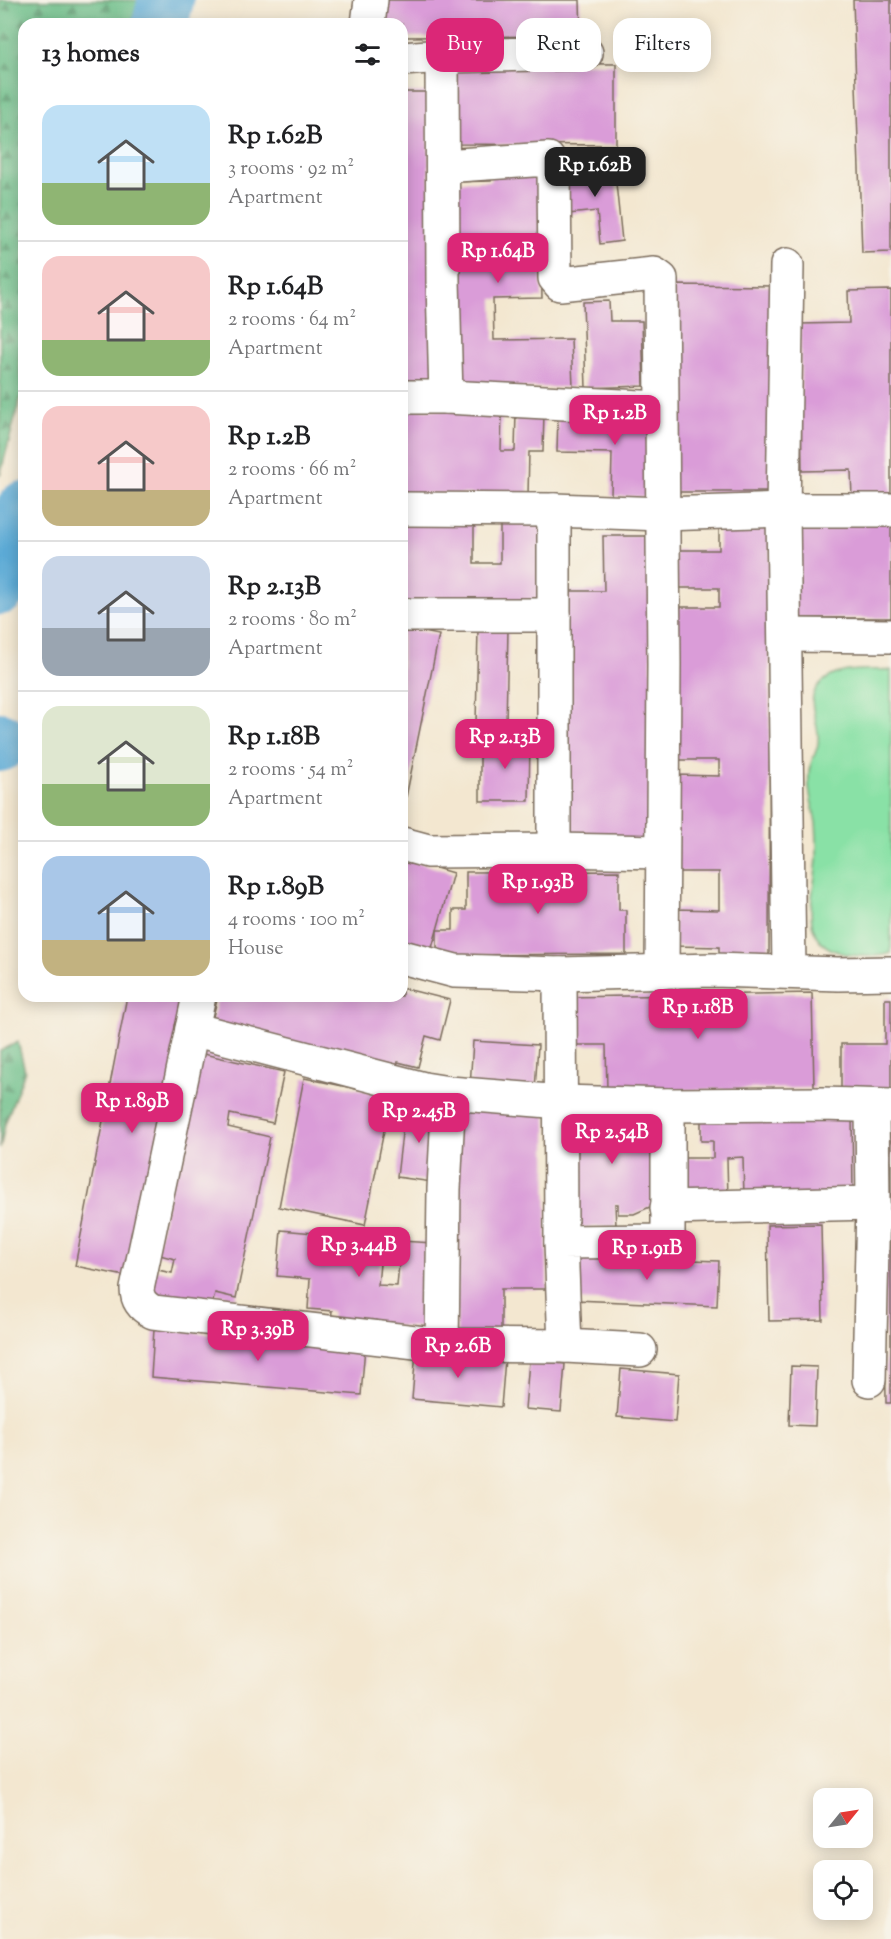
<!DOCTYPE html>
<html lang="en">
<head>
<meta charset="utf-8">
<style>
  :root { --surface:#fff; --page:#f2f2f2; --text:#202124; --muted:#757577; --line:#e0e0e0; --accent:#db2777 }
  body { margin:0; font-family:"Sorts Mill Goudy",serif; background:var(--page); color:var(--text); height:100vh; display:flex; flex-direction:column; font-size:22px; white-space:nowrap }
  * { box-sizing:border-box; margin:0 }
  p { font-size:20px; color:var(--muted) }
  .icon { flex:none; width:33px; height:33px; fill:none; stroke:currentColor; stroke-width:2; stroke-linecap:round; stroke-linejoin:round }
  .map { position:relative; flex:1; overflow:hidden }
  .details { position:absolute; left:18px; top:18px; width:390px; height:984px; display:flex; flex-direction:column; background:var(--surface); border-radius:18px; box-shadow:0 3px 15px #0003 }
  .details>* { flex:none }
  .guide { position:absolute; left:426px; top:18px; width:375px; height:54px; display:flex; gap:12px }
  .needle { width:39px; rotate:60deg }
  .controls { position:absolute; left:813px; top:1788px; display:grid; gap:12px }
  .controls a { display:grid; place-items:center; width:60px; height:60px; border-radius:12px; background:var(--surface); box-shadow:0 3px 15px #0003; font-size:30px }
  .price { position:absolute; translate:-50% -51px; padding:0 14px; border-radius:12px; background:var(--accent); color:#fff; font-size:20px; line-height:39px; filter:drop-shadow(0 2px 3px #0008) }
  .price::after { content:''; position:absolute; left:50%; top:36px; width:18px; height:14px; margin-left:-9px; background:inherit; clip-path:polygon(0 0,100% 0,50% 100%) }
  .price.current { background:#222; color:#fff }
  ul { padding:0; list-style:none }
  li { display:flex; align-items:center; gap:18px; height:150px; padding:0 24px }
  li+li { border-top:2px solid var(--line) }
  li span { display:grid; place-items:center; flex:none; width:168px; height:120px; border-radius:18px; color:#555 }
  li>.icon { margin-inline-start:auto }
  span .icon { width:72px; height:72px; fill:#fffc; stroke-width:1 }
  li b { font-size:26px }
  h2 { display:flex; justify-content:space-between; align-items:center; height:72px; padding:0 24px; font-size:26px }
  .tag { padding:0 21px; border-radius:18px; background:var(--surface); box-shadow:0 3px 15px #0003; font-size:21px; line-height:54px }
  .tag.current { background:var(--accent); color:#fff }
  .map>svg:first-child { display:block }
</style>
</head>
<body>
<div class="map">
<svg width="891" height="1939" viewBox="0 0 891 1939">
  <defs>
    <pattern id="forest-firs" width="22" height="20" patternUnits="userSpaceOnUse" patternTransform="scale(1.5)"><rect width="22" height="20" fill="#6ebf8b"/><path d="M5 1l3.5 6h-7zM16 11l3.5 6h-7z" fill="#5c9b71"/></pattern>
  </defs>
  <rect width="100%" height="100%" fill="#f7f3e8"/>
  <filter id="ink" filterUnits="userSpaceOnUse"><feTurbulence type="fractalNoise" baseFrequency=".0167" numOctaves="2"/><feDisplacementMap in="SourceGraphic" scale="12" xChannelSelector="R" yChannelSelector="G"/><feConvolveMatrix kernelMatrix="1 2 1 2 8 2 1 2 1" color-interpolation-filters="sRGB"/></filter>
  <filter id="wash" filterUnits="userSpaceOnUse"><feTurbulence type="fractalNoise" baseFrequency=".008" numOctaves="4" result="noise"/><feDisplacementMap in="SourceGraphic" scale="24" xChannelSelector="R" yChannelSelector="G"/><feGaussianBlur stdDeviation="1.35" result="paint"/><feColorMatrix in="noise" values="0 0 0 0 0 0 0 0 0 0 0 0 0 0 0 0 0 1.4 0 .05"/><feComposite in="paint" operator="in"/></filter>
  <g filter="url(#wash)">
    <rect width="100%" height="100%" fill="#f3e7d0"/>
    <!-- forest -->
    <g fill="url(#forest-firs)" stroke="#547454" stroke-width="1.5">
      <polygon points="0,0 139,0 131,24 24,24 24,323 22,328 19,357 22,392 0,476"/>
      <polygon points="18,1042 25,1071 5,1124 0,1149 0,1051"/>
    </g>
    <!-- garden -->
    <path fill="#89e1a6" stroke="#628662" stroke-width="1.5" d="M891,670V953C874,958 859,957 842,953C793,941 817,889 817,855C817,844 817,833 816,823C813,806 807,790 809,773C809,762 817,754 818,743C821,724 804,703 818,686C836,666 866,670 891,670Z"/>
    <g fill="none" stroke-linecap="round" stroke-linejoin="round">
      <!-- river -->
      <g stroke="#5caad6" stroke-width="56">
        <polyline points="160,24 166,0"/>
        <polyline points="0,587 24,509"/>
        <polyline points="0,740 0,744"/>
      </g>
    </g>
    <g id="blocks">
      <!-- building -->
      <g fill="#da9cd8">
        <polygon points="378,0 580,0 581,36 402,37 402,24 378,24"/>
        <polygon points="853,0 891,0 891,252 862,253"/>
        <polygon points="451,63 616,64 616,145 456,144"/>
        <polygon points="402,92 427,92 435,387 402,387"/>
        <polygon points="614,164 622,241 600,244 597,211 568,214 562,170"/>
        <polygon points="539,172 542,298 493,299 494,340 571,339 573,387 452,388 448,182 491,181 491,173"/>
        <polygon points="673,285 774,286 773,492 673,492"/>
        <polygon points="891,290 891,497 852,498 851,470 802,471 800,324 849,323 848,291"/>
        <polygon points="609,301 610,321 642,321 644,386 586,388 583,302"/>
        <polygon points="402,409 502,411 501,451 515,451 516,411 544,411 543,452 529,452 528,495 402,493"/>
        <polygon points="558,412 655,413 654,497 611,496 612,453 557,452"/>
        <polygon points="544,519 545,604 402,606 402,524 474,520 474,563 500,563 500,520"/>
        <polygon points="891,519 891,618 791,618 794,520"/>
        <polygon points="719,520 770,521 769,962 719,961 719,947 674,946 674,909 719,910 719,872 674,872 674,775 719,776 719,760 674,760 675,607 719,607 719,588 675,588 675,550 719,550"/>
        <polygon points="603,536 650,536 653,845 563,845 560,591 604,591"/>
        <polygon points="402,628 439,635 403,812 402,812"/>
        <polygon points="478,628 508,629 506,724 476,723"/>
        <polygon points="480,740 530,740 529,801 480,801"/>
        <polygon points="402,858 453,873 430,955 402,947"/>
        <polygon points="619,871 619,910 626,910 626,954 437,955 437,930 453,930 453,910 466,910 466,872"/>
        <polygon points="402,988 450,1000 440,1040 426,1036 418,1067 398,1062 395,1074 211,1025 218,996 402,996"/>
        <polygon points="812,993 814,1088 607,1091 606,1045 565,1045 565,997"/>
        <polygon points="127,996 189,996 135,1278 75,1266"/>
        <polygon points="885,999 891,999 891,1093 841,1093 841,1044 885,1044"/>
        <polygon points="473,1041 538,1045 535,1090 470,1086"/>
        <polygon points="199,1053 284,1072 273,1123 230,1114 228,1127 270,1137 236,1298 215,1293 210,1314 146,1300 153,1269 172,1273 175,1259 156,1254"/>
        <polygon points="304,1078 391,1096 365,1225 279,1207"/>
        <polygon points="405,1107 440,1111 432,1182 397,1177"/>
        <polygon points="658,1109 661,1202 634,1214 618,1214 618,1204 615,1204 616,1226 570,1228 565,1112"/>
        <polygon points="456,1111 546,1111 547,1289 501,1289 501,1335 457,1335"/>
        <polygon points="852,1112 853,1198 744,1198 743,1157 727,1158 728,1199 674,1199 674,1158 713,1158 713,1141 701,1141 701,1117"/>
        <polygon points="883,1117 891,1117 891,1403 886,1403"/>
        <polygon points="821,1224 823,1320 769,1321 767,1225"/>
        <polygon points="281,1230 369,1238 368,1252 381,1253 378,1285 397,1286 401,1241 433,1243 427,1328 331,1320 332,1311 308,1309 310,1279 277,1276"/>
        <polygon points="577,1256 719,1261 717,1306 575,1300"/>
        <polygon points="154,1329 365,1347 361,1395 151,1377"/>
        <polygon points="416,1351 505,1359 501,1407 412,1399"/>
        <polygon points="529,1361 565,1364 561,1412 525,1409"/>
        <polygon points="791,1366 817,1367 815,1426 789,1425"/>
        <polygon points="621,1369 679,1374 675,1422 617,1417"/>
      </g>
    </g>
  </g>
  <g filter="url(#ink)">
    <use href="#blocks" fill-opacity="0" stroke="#7b6c5c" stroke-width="1.5"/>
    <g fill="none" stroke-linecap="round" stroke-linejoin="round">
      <!-- street casing -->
      <g stroke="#7b6c5c" stroke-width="36">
        <g id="street">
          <polyline points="368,24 371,0"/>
          <polyline points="402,59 442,56"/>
          <polyline points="443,166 548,159 554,168 555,278 560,284 654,274 661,279 664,664 662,972"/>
          <polyline points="787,265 783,510 789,971"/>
          <polyline points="402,397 446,397 661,408"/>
          <polyline points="446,397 443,281 442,56 586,53"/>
          <polyline points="402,509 554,510 662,514 783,510 891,510"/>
          <polyline points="554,510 554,850"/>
          <polyline points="402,615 554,615"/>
          <polyline points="786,635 891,636"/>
          <polyline points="402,844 428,851 554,850 662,852"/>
          <polyline points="402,957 455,971 560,974 713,970 838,974 891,973"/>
          <polyline points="560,974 561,1242"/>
          <path d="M199,996L137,1289C137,1300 143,1307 153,1312L442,1345L565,1346L640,1350"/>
          <polyline points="192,1029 424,1089 449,1093 562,1102 668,1105 822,1104 891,1106"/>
          <polyline points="667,1208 873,1203"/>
          <polyline points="442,1345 444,1189 449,1093"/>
          <polyline points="565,1346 561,1242 663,1241 668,1238 668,1105"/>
          <polyline points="869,1380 873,1203 872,1107"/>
        </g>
      </g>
      <!-- street -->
      <use href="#street" stroke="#fff" stroke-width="33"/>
    </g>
  </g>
</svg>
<div class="controls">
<a><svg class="needle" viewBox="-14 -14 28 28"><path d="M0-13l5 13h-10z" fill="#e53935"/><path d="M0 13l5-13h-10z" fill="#757577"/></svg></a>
<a><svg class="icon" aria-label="locate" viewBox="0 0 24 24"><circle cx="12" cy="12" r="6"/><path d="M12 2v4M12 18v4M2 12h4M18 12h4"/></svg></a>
</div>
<b class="price current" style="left:595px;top:198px">Rp 1.62B</b>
<b class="price" style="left:498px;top:284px">Rp 1.64B</b>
<b class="price" style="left:615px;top:446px">Rp 1.2B</b>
<b class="price" style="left:505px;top:770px">Rp 2.13B</b>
<b class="price" style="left:538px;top:915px">Rp 1.93B</b>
<b class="price" style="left:698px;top:1040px">Rp 1.18B</b>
<b class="price" style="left:132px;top:1134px">Rp 1.89B</b>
<b class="price" style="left:419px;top:1144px">Rp 2.45B</b>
<b class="price" style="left:612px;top:1165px">Rp 2.54B</b>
<b class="price" style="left:359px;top:1278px">Rp 3.44B</b>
<b class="price" style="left:647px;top:1281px">Rp 1.91B</b>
<b class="price" style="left:258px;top:1362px">Rp 3.39B</b>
<b class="price" style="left:458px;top:1379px">Rp 2.6B</b>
<div class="guide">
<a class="tag current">Buy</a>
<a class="tag">Rent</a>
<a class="tag">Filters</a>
</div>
<section class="details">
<h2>13 homes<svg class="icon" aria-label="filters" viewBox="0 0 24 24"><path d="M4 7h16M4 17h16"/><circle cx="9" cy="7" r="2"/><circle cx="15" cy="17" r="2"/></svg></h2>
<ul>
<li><span style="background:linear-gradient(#bfe0f5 65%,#8fb573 0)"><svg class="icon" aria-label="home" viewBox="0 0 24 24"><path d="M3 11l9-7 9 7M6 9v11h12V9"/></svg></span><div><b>Rp 1.62B</b><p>3 rooms · 92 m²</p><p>Apartment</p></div></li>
<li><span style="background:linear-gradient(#f6c9c9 70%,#8fb573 0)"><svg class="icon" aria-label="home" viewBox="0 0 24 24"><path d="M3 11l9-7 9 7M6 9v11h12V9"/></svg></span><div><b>Rp 1.64B</b><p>2 rooms · 64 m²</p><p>Apartment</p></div></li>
<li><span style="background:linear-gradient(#f6c9c9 70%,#c2b280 0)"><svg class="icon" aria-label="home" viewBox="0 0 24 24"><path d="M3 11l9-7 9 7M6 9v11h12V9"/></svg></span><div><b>Rp 1.2B</b><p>2 rooms · 66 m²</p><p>Apartment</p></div></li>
<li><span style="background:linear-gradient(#c9d6e8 60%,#9aa5b1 0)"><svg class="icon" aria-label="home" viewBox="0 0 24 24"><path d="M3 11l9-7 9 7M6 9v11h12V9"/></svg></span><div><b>Rp 2.13B</b><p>2 rooms · 80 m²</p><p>Apartment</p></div></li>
<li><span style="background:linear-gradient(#dfe7d0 65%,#8fb573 0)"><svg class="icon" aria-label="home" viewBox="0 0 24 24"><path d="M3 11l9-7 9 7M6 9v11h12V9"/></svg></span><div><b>Rp 1.18B</b><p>2 rooms · 54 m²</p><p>Apartment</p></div></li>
<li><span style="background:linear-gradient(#a9c7e8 70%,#c2b280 0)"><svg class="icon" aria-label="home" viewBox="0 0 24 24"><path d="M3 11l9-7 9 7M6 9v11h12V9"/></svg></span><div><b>Rp 1.89B</b><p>4 rooms · 100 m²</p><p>House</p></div></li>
</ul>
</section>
</div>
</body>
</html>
